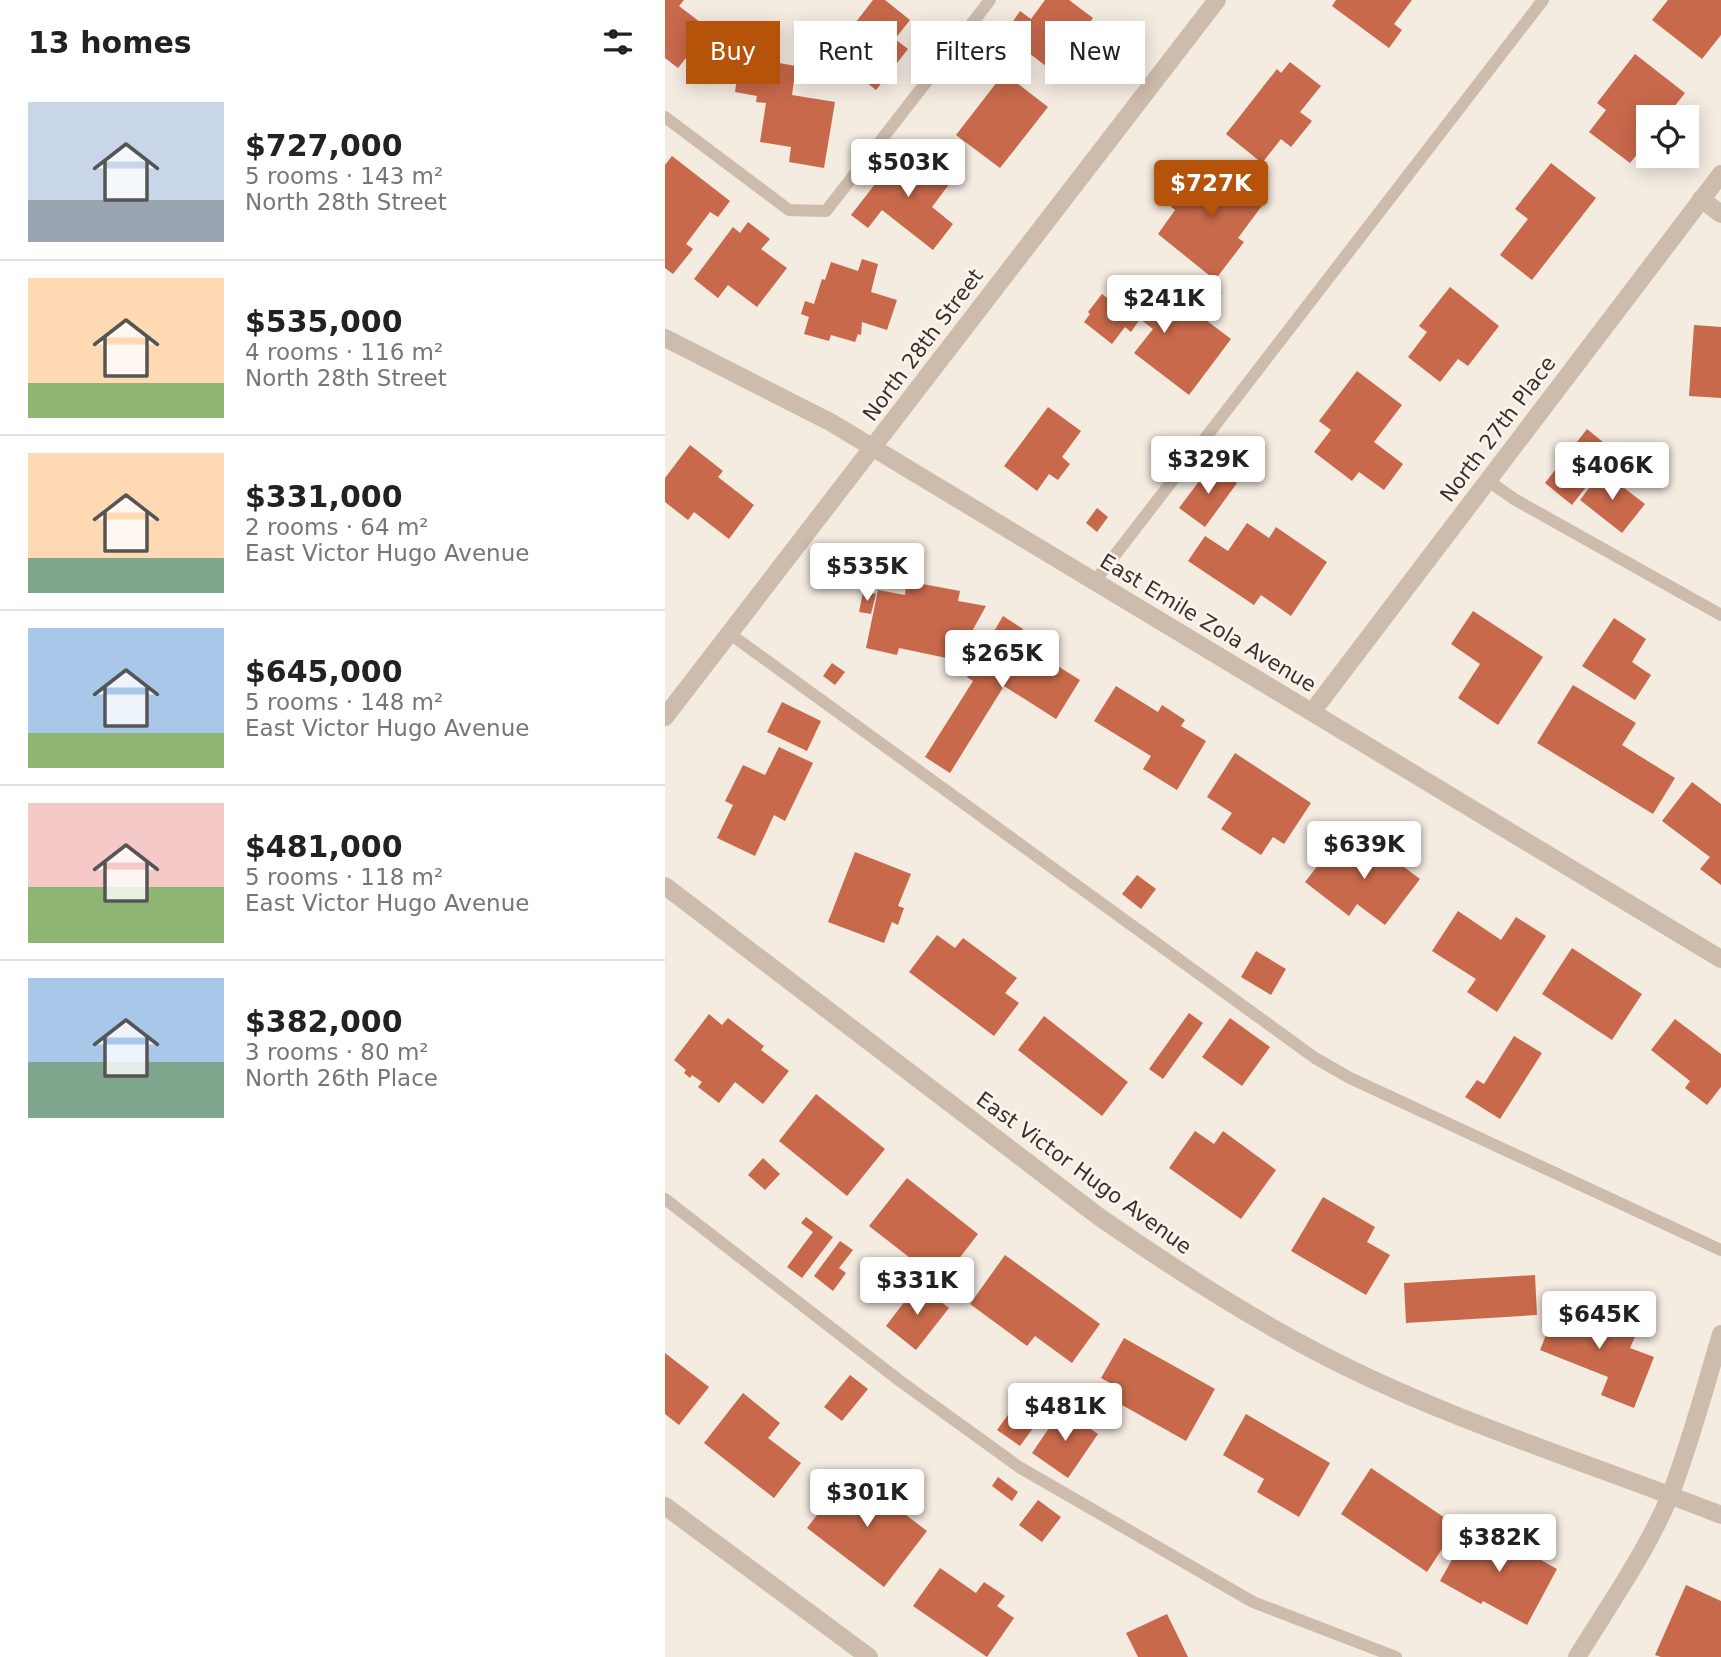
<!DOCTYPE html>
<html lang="en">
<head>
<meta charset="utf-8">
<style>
  :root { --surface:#fff; --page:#f6f6f6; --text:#222; --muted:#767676; --line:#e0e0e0; --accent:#b45309 }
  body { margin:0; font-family:"DejaVu Sans",sans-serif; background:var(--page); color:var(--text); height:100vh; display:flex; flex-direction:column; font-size:26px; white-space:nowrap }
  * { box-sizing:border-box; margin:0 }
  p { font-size:23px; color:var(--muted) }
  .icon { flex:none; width:38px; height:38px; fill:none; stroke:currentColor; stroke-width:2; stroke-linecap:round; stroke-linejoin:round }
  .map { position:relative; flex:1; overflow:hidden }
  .details { display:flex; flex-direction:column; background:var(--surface); width:665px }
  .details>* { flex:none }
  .banner { position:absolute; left:21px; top:21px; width:665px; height:63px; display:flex; gap:14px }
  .fabs { position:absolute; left:971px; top:105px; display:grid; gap:14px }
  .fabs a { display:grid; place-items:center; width:63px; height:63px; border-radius:0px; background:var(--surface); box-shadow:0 4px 18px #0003; font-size:35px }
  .price { position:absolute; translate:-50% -60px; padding:0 16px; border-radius:7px; background:#fff; color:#222; font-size:23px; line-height:46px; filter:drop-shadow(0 2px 4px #0008) }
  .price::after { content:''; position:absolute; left:50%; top:42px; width:21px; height:16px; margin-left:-10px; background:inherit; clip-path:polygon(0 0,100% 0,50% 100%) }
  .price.active { background:var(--accent); color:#fff }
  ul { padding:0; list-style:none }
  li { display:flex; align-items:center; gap:21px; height:175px; padding:0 28px }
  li+li { border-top:2px solid var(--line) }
  li span { display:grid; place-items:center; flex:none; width:196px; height:140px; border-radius:0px; color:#555 }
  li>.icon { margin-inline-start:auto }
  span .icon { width:84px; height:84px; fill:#fffc; stroke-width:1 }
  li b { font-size:30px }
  h2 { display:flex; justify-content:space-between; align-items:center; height:84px; padding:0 28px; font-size:30px }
  .pill { padding:0 24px; border-radius:0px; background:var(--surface); box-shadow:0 4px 18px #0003; font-size:24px; line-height:63px }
  .pill.active { background:var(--accent); color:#fff }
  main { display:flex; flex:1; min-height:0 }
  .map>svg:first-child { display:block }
</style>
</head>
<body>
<main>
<section class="details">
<h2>13 homes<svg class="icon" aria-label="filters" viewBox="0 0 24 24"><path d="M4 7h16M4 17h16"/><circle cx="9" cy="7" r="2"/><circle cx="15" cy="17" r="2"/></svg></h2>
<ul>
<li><span style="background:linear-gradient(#c9d6e8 70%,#9aa5b1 0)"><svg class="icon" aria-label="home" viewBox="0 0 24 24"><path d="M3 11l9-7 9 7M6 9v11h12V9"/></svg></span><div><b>$727,000</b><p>5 rooms · 143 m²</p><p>North 28th Street</p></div></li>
<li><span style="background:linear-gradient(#ffd9b3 75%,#8fb573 0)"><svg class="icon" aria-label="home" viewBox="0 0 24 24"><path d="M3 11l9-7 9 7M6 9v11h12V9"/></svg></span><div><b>$535,000</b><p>4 rooms · 116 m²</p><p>North 28th Street</p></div></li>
<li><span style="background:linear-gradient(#ffd9b3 75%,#7fa58c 0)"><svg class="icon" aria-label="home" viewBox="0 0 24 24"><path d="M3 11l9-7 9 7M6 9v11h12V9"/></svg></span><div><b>$331,000</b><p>2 rooms · 64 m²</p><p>East Victor Hugo Avenue</p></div></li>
<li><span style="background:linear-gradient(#a9c7e8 75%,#8fb573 0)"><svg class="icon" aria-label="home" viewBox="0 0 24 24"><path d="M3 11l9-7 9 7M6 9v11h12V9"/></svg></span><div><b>$645,000</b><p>5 rooms · 148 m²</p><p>East Victor Hugo Avenue</p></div></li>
<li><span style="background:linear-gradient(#f6c9c9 60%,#8fb573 0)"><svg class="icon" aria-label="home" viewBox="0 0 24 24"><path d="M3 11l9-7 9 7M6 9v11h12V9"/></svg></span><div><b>$481,000</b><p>5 rooms · 118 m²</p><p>East Victor Hugo Avenue</p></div></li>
<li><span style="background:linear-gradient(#a9c7e8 60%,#7fa58c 0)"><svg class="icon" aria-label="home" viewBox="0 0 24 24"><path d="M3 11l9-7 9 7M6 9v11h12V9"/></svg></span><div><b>$382,000</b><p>3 rooms · 80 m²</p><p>North 26th Place</p></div></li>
</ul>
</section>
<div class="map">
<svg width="1056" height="1657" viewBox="0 0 1056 1657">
  <rect width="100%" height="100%" fill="#f4ebe1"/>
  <!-- building -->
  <g fill="#c8694b">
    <polygon points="0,0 19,0 14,6 44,29 13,68 0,58"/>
    <polygon points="208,0 220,0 245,20 230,39 243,49 211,90 168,56 186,32 184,31"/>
    <polygon points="380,0 404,0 428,18 405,48 417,56 399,80 360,50 354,58 333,43 355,11 366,19"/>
    <polygon points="671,0 747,0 729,24 737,30 724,48 667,6"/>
    <polygon points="1003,0 1056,0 1056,35 1037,59 987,20"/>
    <polygon points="970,54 1020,93 1001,117 984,117 984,140 965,163 924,132 941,110 932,103"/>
    <polygon points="97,60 131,66 127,95 170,102 159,168 124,162 126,147 95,142 101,103 91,102 92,96 70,92 74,63 96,66"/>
    <polygon points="625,62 656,86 635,112 647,121 626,147 616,139 597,163 561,134 612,69 616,73"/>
    <polygon points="339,73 383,107 335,168 291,135"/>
    <polygon points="239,147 285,183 267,207 288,224 268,250 217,210 203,228 186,215 228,161 224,159 228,154 232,156"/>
    <polygon points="7,156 65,201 53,217 45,212 21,244 28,249 8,274 0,268 0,165"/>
    <polygon points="547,163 575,184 576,182 583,188 582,190 599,203 573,238 579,242 550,280 493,234 510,210 506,207 525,182 530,185"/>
    <polygon points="886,163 931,198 867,280 835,255 863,219 850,209"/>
    <polygon points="83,222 105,239 96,249 122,268 92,307 63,285 53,298 29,279 68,227 75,233"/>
    <polygon points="197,259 213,264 206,292 232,300 222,330 197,322 196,335 193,334 190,342 166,335 164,341 139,334 144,317 136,314 140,301 149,304 157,279 160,280 166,262 193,271"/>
    <polygon points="489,281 566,339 524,395 469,353 488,329 475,319 466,332 460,327 447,344 419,322 425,314 423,312 437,294 462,313"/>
    <polygon points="544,283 557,293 548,304 535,294"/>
    <polygon points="785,287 834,326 803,366 793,359 775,382 743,357 762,332 754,326"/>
    <polygon points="1029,325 1056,327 1056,398 1024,396"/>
    <polygon points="692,371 737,405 709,442 738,464 719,490 694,472 687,481 649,452 666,430 654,421"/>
    <polygon points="383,407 416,431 397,457 405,464 393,480 384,474 372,491 339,466"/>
    <polygon points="922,429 949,451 907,505 880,483"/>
    <polygon points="25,445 58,471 53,477 89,505 64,539 29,512 23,520 0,502 0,478"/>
    <polygon points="547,464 572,483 540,527 514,508"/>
    <polygon points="937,471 980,504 957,533 915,500"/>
    <polygon points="432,508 443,517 432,532 421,523"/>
    <polygon points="582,523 604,538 611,527 662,562 626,616 596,595 589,605 523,561 540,536 563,551"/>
    <polygon points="247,582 295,591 293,601 321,606 291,660 234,648 232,655 201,648 213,590 240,595 241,586 246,588"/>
    <polygon points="198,592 211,594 206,614 194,612"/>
    <polygon points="808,611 878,657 833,725 793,698 815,664 786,644"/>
    <polygon points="338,616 358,629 353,638 377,653 375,655 415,680 391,719 339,686 285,773 260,757 308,681 302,677"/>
    <polygon points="949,618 981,639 967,662 986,675 970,700 917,666"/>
    <polygon points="167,663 180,672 170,685 158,676"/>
    <polygon points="908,685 971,723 957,745 1010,778 988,814 872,743"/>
    <polygon points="451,686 493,712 497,705 520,720 516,726 541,741 512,790 478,769 486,756 429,721"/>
    <polygon points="117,702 156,721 142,751 102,732"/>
    <polygon points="114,747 148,763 120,821 109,815 90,856 52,838 68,805 60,801 78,765 100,775"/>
    <polygon points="570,753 646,803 619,844 608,837 596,855 556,829 567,813 542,797"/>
    <polygon points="1027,782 1056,804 1056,885 1035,869 1045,857 997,821"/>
    <polygon points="694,833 755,879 720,925 692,904 684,916 640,882 660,856 670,864"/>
    <polygon points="190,852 246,874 233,906 239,908 233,925 227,922 219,943 163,922"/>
    <polygon points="472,875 491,889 476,909 457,894"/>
    <polygon points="793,911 836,940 851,917 881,936 832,1012 802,992 811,979 767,951"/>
    <polygon points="272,935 290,948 298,938 352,978 340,993 354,1003 329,1036 244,972"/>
    <polygon points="907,948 977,994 947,1040 877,994"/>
    <polygon points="591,951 621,969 606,995 576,977"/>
    <polygon points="524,1013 538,1023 498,1079 484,1069"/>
    <polygon points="44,1014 57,1025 63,1018 99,1046 96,1050 124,1071 98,1104 70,1082 54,1103 33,1087 37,1082 27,1075 25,1078 19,1073 21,1070 9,1060"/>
    <polygon points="379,1016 463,1082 437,1116 353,1050"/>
    <polygon points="565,1018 605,1047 577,1086 537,1057"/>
    <polygon points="1010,1019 1056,1054 1056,1087 1042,1105 1020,1088 1025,1081 986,1050"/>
    <polygon points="849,1036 877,1053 835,1119 800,1097 812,1080 819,1084"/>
    <polygon points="151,1094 220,1149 182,1196 114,1141"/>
    <polygon points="530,1131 549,1144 558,1131 611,1170 576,1219 504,1168"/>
    <polygon points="98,1158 115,1174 100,1190 83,1175"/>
    <polygon points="242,1178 313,1234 276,1282 204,1226"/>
    <polygon points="658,1197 710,1227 702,1242 725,1255 701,1295 626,1251"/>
    <polygon points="141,1217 168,1237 137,1278 122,1267 148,1232 136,1223"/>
    <polygon points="175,1241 188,1250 174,1268 181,1273 168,1291 149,1276"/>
    <polygon points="340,1255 435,1324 407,1363 370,1336 362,1346 305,1304"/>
    <polygon points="870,1275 872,1315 741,1323 739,1283"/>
    <polygon points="253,1284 284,1308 251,1350 221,1326"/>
    <polygon points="895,1300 972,1332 965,1348 989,1357 969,1408 936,1395 943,1377 875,1350"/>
    <polygon points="459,1338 550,1389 521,1441 450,1401 456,1389 436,1378"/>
    <polygon points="0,1353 44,1387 14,1425 0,1414"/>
    <polygon points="185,1375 203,1389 177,1421 159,1407"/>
    <polygon points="78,1393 115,1423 103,1438 136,1463 109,1498 39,1443"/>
    <polygon points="348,1408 371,1424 355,1446 332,1430"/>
    <polygon points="397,1409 433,1434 403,1478 367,1453"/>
    <polygon points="581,1414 665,1463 634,1517 592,1492 599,1479 558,1455"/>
    <polygon points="706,1468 792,1526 762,1572 676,1514"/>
    <polygon points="185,1472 262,1531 219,1587 142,1528"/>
    <polygon points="333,1477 353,1492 347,1501 327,1486"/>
    <polygon points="373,1500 396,1517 377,1542 354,1525"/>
    <polygon points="808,1522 892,1569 862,1625 818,1601 816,1604 775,1581"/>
    <polygon points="275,1568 311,1593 319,1582 340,1596 332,1606 349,1618 322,1657 248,1606"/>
    <polygon points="1021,1585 1056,1601 1056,1657 996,1657 990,1655"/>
    <polygon points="502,1614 523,1657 473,1657 461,1633"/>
  </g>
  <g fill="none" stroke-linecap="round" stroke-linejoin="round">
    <!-- service -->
    <g stroke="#cdbbac" stroke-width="12">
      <polyline points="0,117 124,210 161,211 325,0"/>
      <polyline points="822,480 849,499 1056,615"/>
      <polyline points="430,581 878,0"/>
      <polyline points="65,634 650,1058 685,1078 1056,1250"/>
      <polyline points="0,1199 235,1381 354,1467 588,1602 731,1657"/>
    </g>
    <!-- minor -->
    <g stroke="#cdbbac" stroke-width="18">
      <polyline points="1036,199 1056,214"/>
      <polyline points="0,338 167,423 1056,959"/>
      <polyline points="647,712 1056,174"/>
      <path d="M0,886L433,1216C502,1264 574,1311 648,1350C778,1419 920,1461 1056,1515"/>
      <polyline points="0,1506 204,1657"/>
      <path d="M912,1657C944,1605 983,1550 1006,1493C1026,1441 1040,1387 1056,1334"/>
    </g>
    <!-- tertiary -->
    <polyline stroke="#cdbbac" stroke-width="18" points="0,717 552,0"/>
  </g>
  <g text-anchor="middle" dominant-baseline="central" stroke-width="5" stroke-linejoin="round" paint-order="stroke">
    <!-- street labels -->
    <g font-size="21" fill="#3b302b" stroke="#fbf5ee">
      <text transform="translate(258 345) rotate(-53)">North 28th Street</text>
      <text transform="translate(833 429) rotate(-53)">North 27th Place</text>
      <text transform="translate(543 623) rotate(31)">East Emile Zola Avenue</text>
      <text transform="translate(419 1173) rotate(36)">East Victor Hugo Avenue</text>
    </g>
  </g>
</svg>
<div class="fabs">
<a><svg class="icon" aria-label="locate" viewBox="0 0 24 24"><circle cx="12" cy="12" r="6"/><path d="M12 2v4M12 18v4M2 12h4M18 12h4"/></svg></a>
</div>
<b class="price" style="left:243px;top:199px">$503K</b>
<b class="price active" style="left:546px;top:220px">$727K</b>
<b class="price" style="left:499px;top:335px">$241K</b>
<b class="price" style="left:543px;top:496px">$329K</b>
<b class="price" style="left:947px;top:502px">$406K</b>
<b class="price" style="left:202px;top:603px">$535K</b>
<b class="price" style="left:337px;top:690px">$265K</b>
<b class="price" style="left:699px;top:881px">$639K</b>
<b class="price" style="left:252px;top:1317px">$331K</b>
<b class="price" style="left:934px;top:1351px">$645K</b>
<b class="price" style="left:400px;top:1443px">$481K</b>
<b class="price" style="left:202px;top:1529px">$301K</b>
<b class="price" style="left:834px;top:1574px">$382K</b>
<div class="banner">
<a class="pill active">Buy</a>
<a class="pill">Rent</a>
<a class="pill">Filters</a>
<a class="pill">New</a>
</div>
</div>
</main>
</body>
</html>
